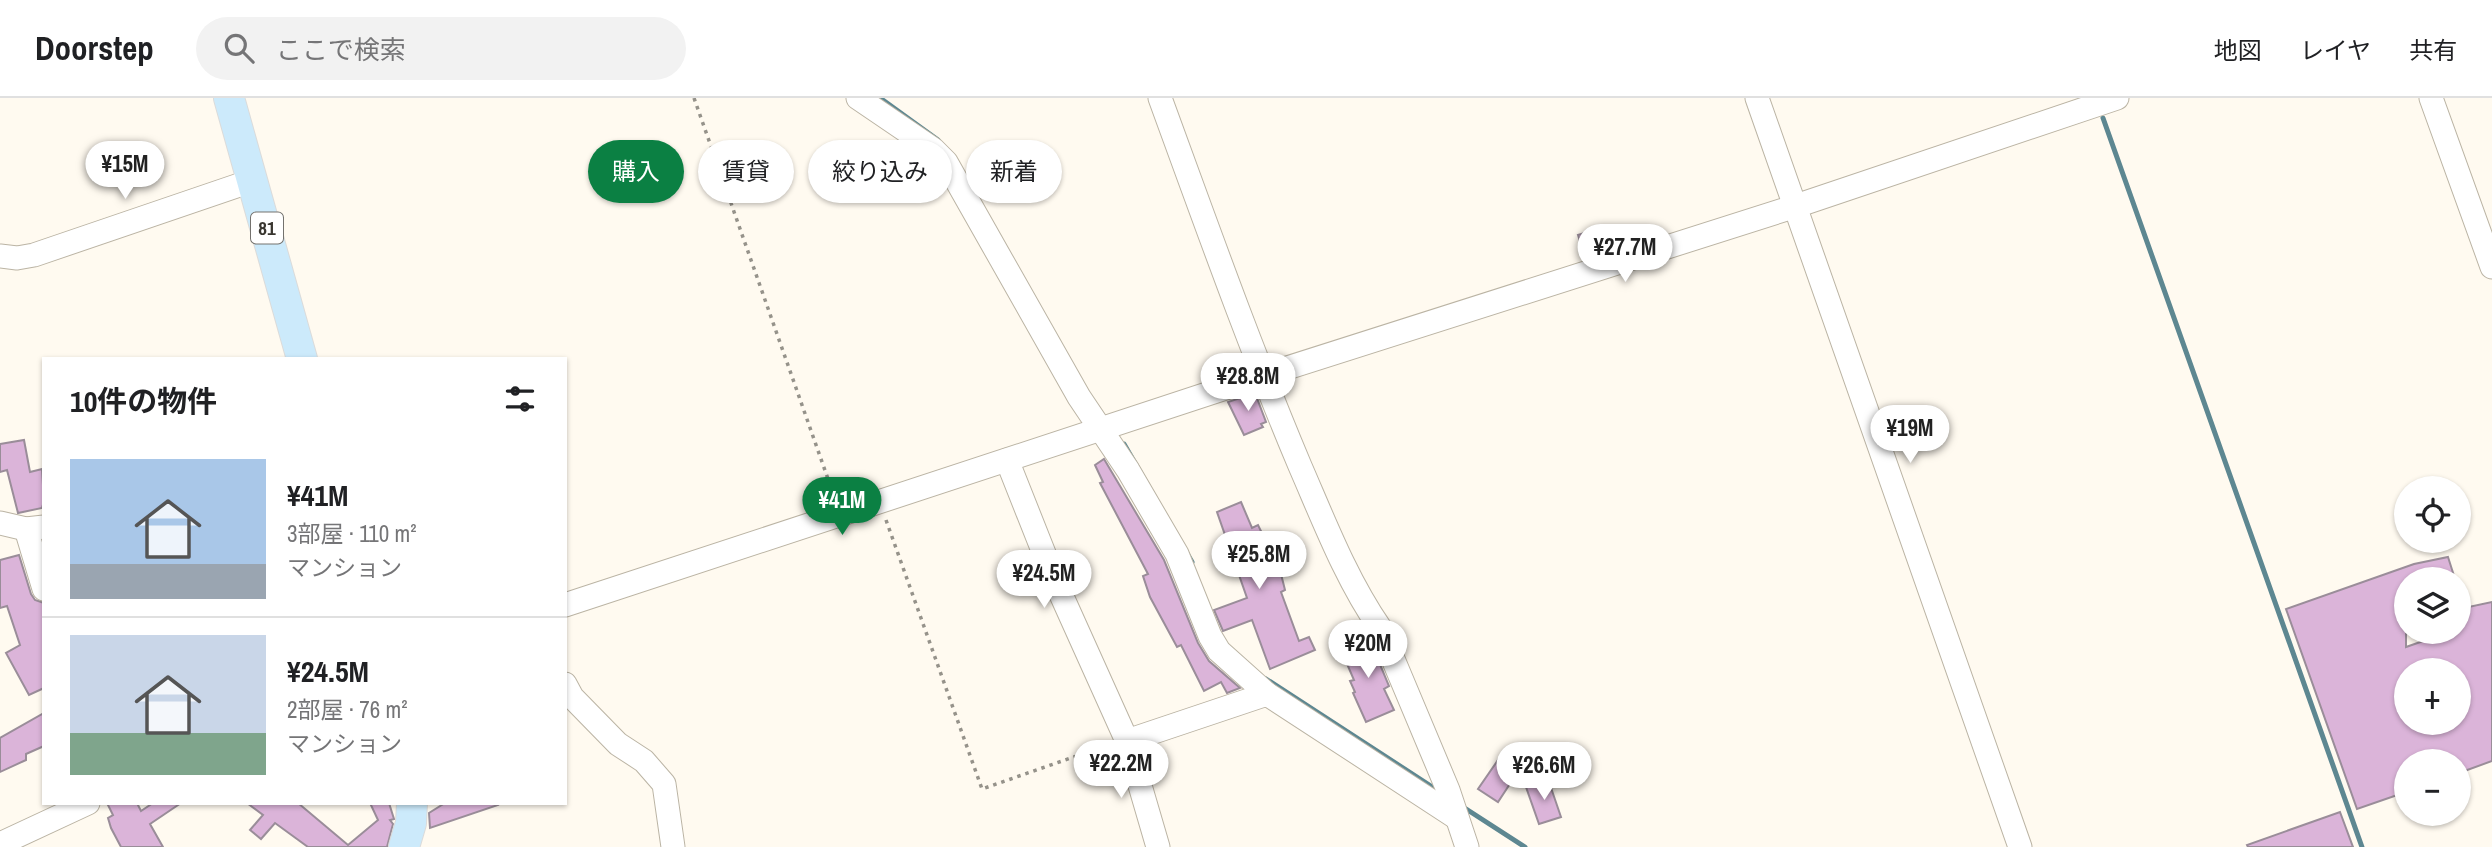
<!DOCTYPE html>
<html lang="ja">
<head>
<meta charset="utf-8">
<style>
  :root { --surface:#fff; --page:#f2f2f2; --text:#202124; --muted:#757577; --line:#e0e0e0; --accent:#0b8043 }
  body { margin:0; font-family:"Archivo Narrow","Noto Sans JP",sans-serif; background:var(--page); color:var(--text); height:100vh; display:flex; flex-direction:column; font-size:26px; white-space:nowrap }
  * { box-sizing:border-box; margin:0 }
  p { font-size:23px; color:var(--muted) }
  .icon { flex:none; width:38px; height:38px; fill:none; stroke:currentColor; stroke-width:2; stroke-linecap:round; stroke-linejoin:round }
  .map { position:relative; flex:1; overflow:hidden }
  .side { position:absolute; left:42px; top:259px; width:525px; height:448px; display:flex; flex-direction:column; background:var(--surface); border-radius:0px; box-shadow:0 2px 5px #0004 }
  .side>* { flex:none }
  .banner { position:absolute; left:588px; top:42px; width:665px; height:63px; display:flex; gap:14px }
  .tools { position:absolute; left:2394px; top:378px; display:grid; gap:14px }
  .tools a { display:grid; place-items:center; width:77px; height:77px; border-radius:50%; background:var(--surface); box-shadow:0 2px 5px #0004; font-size:35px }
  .price { position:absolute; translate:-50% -60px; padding:0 16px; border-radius:24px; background:#fff; color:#222; font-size:23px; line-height:46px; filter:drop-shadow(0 2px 4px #0008) }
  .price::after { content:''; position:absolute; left:50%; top:42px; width:21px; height:16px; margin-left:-10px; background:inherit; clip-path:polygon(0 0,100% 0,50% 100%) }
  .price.on { background:var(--accent); color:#fff }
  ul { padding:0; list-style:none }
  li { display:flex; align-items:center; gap:21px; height:175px; padding:0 28px }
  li+li { border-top:2px solid var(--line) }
  li span { display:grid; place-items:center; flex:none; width:196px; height:140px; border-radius:0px; color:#555 }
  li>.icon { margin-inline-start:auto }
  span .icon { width:84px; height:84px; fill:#fffc; stroke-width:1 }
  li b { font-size:30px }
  h2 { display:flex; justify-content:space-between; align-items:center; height:84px; padding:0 28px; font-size:30px }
  .pill { padding:0 24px; border-radius:32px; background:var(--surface); box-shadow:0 2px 5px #0004; font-size:24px; line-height:63px }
  .pill.on { background:var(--accent); color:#fff }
  header { display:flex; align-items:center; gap:42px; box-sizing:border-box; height:98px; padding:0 35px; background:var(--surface); border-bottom:2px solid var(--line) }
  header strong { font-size:33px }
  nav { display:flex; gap:38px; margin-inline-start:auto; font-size:24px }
  .search { width:490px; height:63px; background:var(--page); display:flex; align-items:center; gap:18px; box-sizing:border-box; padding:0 24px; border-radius:38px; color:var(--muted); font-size:26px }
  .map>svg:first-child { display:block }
</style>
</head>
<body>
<header>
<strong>Doorstep</strong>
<div class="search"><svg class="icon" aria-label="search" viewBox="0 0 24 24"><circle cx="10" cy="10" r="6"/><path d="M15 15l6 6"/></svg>ここで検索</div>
<nav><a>地図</a><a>レイヤ</a><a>共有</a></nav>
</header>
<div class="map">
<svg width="2492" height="749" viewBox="0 0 2492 749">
  <rect width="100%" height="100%" fill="#fffaf0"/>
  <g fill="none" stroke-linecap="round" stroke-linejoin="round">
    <!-- stream -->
    <g stroke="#5d8791" stroke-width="5">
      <polyline points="880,0 938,42"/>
      <polyline points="2103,20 2362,749"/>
      <polyline points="1124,346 1192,464"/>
      <polyline points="1266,581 1440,694"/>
      <polyline points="1463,709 1525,749"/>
    </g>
  </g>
  <!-- building -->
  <g fill="#dbb4d9" stroke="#9a8d99" stroke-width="2" fill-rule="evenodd">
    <polygon points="1608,128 1615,151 1599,156 1596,145 1582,150 1578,137"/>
    <polygon points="1255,295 1266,324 1261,326 1263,329 1244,337 1228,304"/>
    <polygon points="24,342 30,374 42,371 44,403 42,410 18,415 7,372 0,374 0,346"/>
    <polygon points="1104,361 1164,462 1198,545 1209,563 1240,590 1227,595 1221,584 1204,593 1181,547 1177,549 1150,499 1143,478 1148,476 1100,385 1103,384 1095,367"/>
    <polygon points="1241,404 1252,430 1258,427 1280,472 1285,492 1281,494 1299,543 1309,539 1315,552 1270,571 1252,522 1223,533 1214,512 1247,500 1217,414"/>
    <polygon points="19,457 31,496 35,502 44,505 44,590 29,597 6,555 20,547 7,508 0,510 0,462"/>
    <path d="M2448,459L2455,481H2406V549L2449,534H2459V511L2492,504V663L2459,675V663H2406V694L2357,711L2286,511L2414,466ZM2406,572H2459V625H2406Z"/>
    <polygon points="1369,540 1389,588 1384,591 1394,612 1366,624 1353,595 1355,594 1350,583 1354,582 1341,552"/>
    <polygon points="44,615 44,648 26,656 26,662 0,674 0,640"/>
    <polygon points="1498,662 1517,675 1498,704 1478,691"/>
    <polygon points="1548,681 1561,719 1539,726 1526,689"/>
    <polygon points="107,705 137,705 141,713 153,705 181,705 150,726 163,749 121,749 111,730 108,720 113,717"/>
    <polygon points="247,705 298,705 348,747 378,722 370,705 389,705 394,721 390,722 393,726 387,749 308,749 275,725 261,741 250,732 263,717"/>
    <polygon points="445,705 497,705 498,707 430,730 429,715"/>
    <polygon points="2340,714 2353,749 2248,749 2247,747"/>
  </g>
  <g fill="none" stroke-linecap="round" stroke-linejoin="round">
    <!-- minor casing -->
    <g stroke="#bbb4a4" stroke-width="25">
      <g id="minor">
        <polyline points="858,0 933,51 946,64 1079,299 1128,372 1177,456 1210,538 1219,553 1267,596"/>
        <path d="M1160,0C1205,123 1249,247 1300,368C1324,423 1346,481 1380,530L1448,692L1467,749"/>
        <polyline points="1757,0 2020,749"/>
        <polyline points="2431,0 2492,169"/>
        <polyline points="0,158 17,160 34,157 254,82"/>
        <polyline points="1007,362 1055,483 1127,643 1158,749"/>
        <polyline points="0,425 26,431"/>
        <polyline points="44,429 26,431 44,491"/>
        <polyline points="565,507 1262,278 1796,108 2117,0"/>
        <polyline points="565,586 572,599 618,646 644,663 664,686 673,749"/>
        <polyline points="1127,643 1267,596 1457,720"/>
        <polyline points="0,746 88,705"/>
      </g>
    </g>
    <!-- major casing -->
    <g stroke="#dbdbda" stroke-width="32">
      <g id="major">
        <polyline points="229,0 302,261"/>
        <polyline points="404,749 411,725 412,705"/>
      </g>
    </g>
    <!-- path -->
    <g stroke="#95928a" stroke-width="3.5" stroke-dasharray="3.5 5" stroke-linecap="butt">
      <polyline points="694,0 834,398"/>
      <polyline points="886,422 982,691 1108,647"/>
    </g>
    <!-- minor -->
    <use href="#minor" stroke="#fff" stroke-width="23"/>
    <!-- major -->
    <use href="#major" stroke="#cceafb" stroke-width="30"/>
  </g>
  <g text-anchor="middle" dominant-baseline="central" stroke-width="6" stroke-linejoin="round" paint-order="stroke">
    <!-- shield labels -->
    <rect fill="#fff" stroke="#74726e" stroke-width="2" x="251" y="114.5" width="32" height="31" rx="5"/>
    <g font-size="19" font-weight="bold" fill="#393630">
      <text x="267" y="130">81</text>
    </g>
  </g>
</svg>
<div class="tools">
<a><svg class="icon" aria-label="locate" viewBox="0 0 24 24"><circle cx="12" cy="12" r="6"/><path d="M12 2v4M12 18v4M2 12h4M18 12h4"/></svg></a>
<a><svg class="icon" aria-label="layers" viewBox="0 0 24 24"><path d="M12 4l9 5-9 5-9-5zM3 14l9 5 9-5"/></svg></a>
<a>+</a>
<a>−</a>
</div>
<b class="price" style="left:125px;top:103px">¥15M</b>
<b class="price" style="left:1625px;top:186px">¥27.7M</b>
<b class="price" style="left:1248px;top:315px">¥28.8M</b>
<b class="price" style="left:1910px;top:367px">¥19M</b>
<b class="price on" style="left:842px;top:439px">¥41M</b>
<b class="price" style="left:1259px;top:493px">¥25.8M</b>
<b class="price" style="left:1044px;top:512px">¥24.5M</b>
<b class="price" style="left:1368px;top:582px">¥20M</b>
<b class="price" style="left:1121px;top:702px">¥22.2M</b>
<b class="price" style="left:1544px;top:704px">¥26.6M</b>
<div class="banner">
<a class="pill on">購入</a>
<a class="pill">賃貸</a>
<a class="pill">絞り込み</a>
<a class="pill">新着</a>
</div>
<section class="side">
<h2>10件の物件<svg class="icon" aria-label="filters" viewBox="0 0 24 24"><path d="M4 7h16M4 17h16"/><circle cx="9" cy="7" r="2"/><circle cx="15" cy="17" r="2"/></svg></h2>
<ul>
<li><span style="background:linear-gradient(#a9c7e8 75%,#9aa5b1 0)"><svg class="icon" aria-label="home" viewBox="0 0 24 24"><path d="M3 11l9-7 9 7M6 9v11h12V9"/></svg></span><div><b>¥41M</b><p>3部屋 · 110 m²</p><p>マンション</p></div></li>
<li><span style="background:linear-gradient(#c9d6e8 70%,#7fa58c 0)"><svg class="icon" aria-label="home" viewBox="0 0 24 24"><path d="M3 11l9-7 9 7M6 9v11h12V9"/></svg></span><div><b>¥24.5M</b><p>2部屋 · 76 m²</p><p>マンション</p></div></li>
</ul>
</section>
</div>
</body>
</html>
